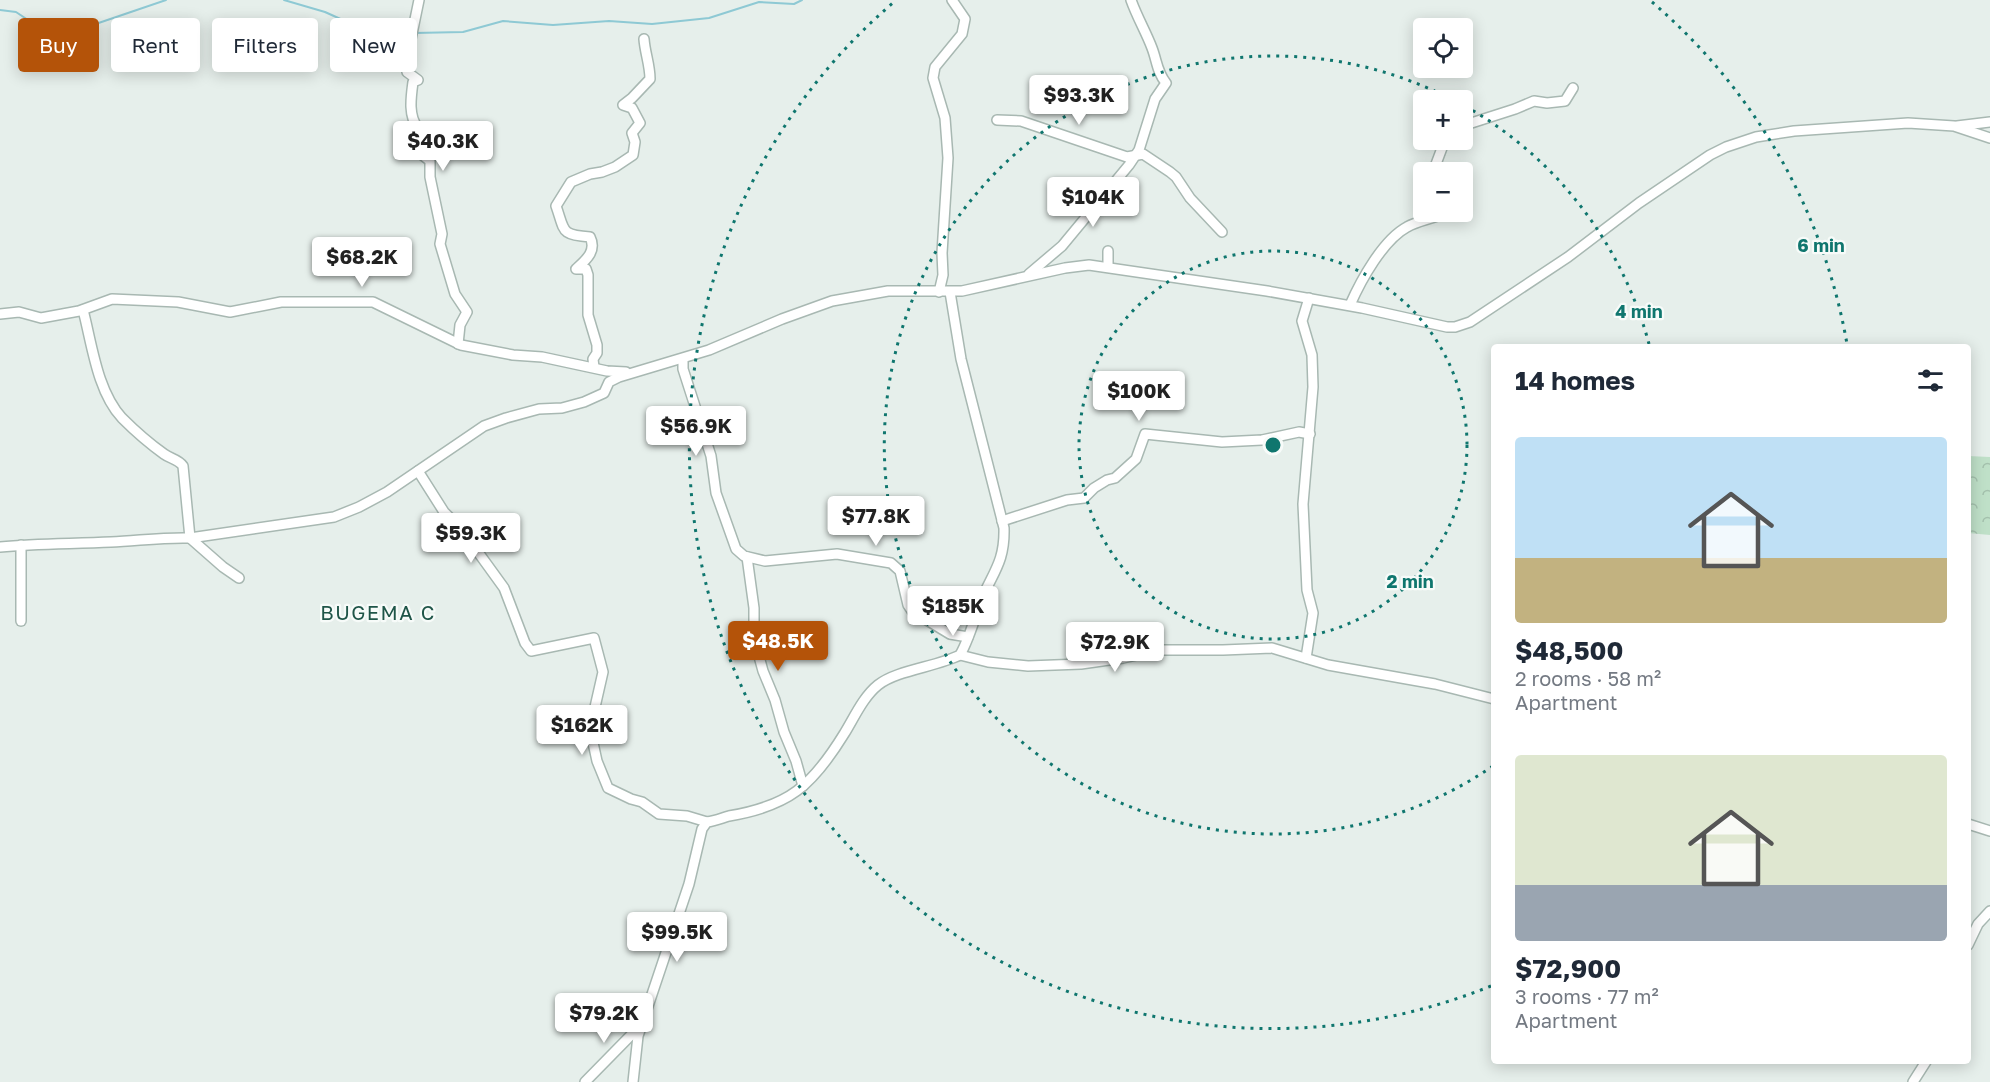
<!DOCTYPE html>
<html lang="en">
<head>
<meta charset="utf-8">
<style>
  :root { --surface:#fff; --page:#f6f6f7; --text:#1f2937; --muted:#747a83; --accent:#b45309 }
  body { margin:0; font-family:"Golos Text",sans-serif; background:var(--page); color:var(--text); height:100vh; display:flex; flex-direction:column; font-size:22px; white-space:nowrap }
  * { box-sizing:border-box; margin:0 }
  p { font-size:20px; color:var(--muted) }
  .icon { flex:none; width:33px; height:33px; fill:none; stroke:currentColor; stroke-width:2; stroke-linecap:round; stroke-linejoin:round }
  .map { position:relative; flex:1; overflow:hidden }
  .details { position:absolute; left:1491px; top:344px; width:480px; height:720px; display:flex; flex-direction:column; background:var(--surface); border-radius:6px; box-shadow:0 3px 15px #0003 }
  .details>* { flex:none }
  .banner { position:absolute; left:18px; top:18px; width:570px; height:54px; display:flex; gap:12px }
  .fabs { position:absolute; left:1413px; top:18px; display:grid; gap:12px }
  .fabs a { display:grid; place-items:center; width:60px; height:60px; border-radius:6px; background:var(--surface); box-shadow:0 3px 15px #0003; font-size:30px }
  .price { position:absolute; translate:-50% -51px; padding:0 14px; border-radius:6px; background:#fff; color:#222; font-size:20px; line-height:39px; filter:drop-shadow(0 2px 3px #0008) }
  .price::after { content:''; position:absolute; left:50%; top:36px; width:18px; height:14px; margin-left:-9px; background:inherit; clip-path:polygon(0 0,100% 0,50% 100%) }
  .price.on { background:var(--accent); color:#fff }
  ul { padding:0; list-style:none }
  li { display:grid; align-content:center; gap:12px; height:318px; padding:0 24px }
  li span { display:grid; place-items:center; height:186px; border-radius:6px; color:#555 }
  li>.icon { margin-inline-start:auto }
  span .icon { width:108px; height:108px; fill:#fffc; stroke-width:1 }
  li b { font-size:26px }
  h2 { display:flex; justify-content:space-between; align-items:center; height:72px; padding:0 24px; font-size:26px }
  .tag { padding:0 21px; border-radius:6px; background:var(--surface); box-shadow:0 3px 15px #0003; font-size:21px; line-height:54px }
  .tag.on { background:var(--accent); color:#fff }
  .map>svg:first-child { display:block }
</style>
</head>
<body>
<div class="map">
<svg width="1990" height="1082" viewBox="0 0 1990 1082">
  <defs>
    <pattern id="forest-crowns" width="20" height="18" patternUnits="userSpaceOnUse" patternTransform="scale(1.5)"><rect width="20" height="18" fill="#bfe0c8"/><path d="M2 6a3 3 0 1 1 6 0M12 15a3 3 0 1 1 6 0" fill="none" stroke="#a4c1ad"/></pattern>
  </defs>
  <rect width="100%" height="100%" fill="#e6efeb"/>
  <!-- forest -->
  <polygon fill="url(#forest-crowns)" points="1968,456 1990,457 1990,535 1968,533"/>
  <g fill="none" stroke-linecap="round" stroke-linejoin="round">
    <!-- stream -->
    <g stroke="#8ec9d4" stroke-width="2">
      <polyline points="284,0 325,12 376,35 408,33"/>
      <polyline points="0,10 16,12 46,32 78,30 166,0"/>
      <polyline points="414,33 463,32 503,21 553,25 609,21 652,24 709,18 759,2 794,4 802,0"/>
    </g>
    <!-- minor casing -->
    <g stroke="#a8b8b2" stroke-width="12">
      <g id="minor">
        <path d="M419,0L406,63L407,72L418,80L413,82C411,97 408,116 418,128L417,135L421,154L430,161V177L442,234L440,244L455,294L467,312L460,325L458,344"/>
        <polyline points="997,120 1021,121 1127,157 1143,154 1170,172 1176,177 1190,198 1222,232"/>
        <polyline points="1462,126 1515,109 1534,101 1547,103 1565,101 1573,88"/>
        <polyline points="1957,126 1990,122"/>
        <polyline points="1433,172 1445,140"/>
        <polyline points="1108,251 1108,267"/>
        <path d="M1029,274L1062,246L1129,165L1139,150L1155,99L1166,83C1157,72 1157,61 1152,48C1146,32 1137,17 1131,0"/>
        <polyline points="939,292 943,275 942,253 948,158 945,118 933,78 935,67 962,34 965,19 952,0"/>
        <path d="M1350,305C1361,280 1383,240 1407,227C1419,220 1434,219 1446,212"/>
        <path d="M83,310C92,344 97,391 122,418C134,430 150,444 164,454C171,459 178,459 183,466L190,538L223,567L239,578"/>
        <polyline points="0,314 19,312 41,318 79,311 112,299 178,302 230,312 281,302 373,302 461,345 513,355 542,357 607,371 626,372"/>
        <polyline points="683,359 683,369 711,456 716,493 736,549 744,556 765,561 837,554 891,563 900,571 908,605 912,611 950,634 968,637"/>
        <path d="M594,367L593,359L597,353V345L588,315V275L586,269H576C586,260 597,251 590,237C560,235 565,231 556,206L571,182L590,174L602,172L615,167L633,155L635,142L632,133L640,123L632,108L623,105L632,98L650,79C650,65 645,53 644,39"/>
        <polyline points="418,471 444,512 462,530 504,588 525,643 531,651 594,638 603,672 590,729 597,761 608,788 631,799 642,802 659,814 687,816 707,822"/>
        <polyline points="1002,521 1067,500 1084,498 1094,488 1107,480 1115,478 1136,459 1145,434 1222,442 1262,440 1299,432 1310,434"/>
        <path d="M0,547C37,543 74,544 111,542C137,541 163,537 190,538L334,517L359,507L387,492L484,426L506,418L539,409L562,408L584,402L604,393L609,382L619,377L709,350L782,319L832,301L888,291H962L1065,268L1089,265L1267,291L1362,308L1447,327H1455L1470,322L1568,257L1639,203L1710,155L1726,147L1756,137L1794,131L1908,123L1954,126L1990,138"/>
        <polyline points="747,557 754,608 754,638 763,671 775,700 784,732 796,761 803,786"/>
        <polyline points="21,621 21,545"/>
        <polyline points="960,655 988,662 1028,666 1081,664 1123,658 1160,650 1223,650 1272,648 1328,665 1435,684 1494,699"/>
        <polyline points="1306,658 1313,613 1307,590 1303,504 1313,387 1312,355 1302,321 1309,298"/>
        <polyline points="1968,824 1990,831"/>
        <polyline points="1968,945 1978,924 1990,911"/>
        <polyline points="585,1082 638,1028"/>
        <path d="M633,1082L638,1036L689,884L702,829L707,822C715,821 722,818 729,816C789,806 812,786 844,734C854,718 863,697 878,685C897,670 936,667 960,655C969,639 974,621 980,603C992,573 1005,563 1004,528L961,359L950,292"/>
        <polyline points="1913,1082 1927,1060"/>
      </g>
    </g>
    <!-- minor -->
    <use href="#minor" stroke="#fff" stroke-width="9"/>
  </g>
  <!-- distance rings -->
  <g fill="none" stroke="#0f766e" stroke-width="3" stroke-dasharray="3 6">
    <circle cx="1273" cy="445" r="194"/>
    <path d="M1493 766A389 389 0 1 1 1453 100M1465 106A389 389 0 0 1 1649 344"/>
    <path d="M1491 986A583 583 0 0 1 894 2M1652 2A583 583 0 0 1 1847 344"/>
  </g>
  <g text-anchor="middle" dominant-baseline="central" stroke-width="4.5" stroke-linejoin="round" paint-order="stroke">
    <!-- quarter labels -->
    <g font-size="20" letter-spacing="1.5" fill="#1f5548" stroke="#f7fbf9">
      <text x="378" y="612">BUGEMA C</text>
    </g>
  </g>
  <circle cx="1273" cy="445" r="9" fill="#0f766e" stroke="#f7fbf9" stroke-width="3"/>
  <g font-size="18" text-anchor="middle" font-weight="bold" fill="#0f766e" stroke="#f7fbf9" stroke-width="4.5" stroke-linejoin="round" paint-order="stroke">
    <text x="1821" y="252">6 min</text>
    <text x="1639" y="318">4 min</text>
    <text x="1410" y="588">2 min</text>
  </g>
</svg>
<div class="fabs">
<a><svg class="icon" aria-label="locate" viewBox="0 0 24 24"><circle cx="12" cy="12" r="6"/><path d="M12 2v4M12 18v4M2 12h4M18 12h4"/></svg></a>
<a>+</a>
<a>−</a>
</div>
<b class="price" style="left:1079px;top:126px">$93.3K</b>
<b class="price" style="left:443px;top:172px">$40.3K</b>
<b class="price" style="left:1093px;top:228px">$104K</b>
<b class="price" style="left:362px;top:288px">$68.2K</b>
<b class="price" style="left:1139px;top:422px">$100K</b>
<b class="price" style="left:696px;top:457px">$56.9K</b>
<b class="price" style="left:876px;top:547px">$77.8K</b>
<b class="price" style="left:471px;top:564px">$59.3K</b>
<b class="price" style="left:953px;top:637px">$185K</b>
<b class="price on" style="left:778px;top:672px">$48.5K</b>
<b class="price" style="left:1115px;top:673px">$72.9K</b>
<b class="price" style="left:582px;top:756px">$162K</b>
<b class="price" style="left:677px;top:963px">$99.5K</b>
<b class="price" style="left:604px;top:1044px">$79.2K</b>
<div class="banner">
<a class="tag on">Buy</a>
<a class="tag">Rent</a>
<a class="tag">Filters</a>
<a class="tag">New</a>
</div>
<section class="details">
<h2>14 homes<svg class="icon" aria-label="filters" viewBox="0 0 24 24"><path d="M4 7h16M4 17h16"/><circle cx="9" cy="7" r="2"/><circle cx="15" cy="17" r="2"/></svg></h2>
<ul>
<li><span style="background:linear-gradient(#bfe0f5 65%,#c2b280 0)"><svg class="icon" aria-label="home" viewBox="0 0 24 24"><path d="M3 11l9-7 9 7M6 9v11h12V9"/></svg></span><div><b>$48,500</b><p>2 rooms · 58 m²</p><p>Apartment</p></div></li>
<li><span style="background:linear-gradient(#dfe7d0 70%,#9aa5b1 0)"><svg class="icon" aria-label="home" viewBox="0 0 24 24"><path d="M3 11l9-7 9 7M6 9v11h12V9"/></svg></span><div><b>$72,900</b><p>3 rooms · 77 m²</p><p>Apartment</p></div></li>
</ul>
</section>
</div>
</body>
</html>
